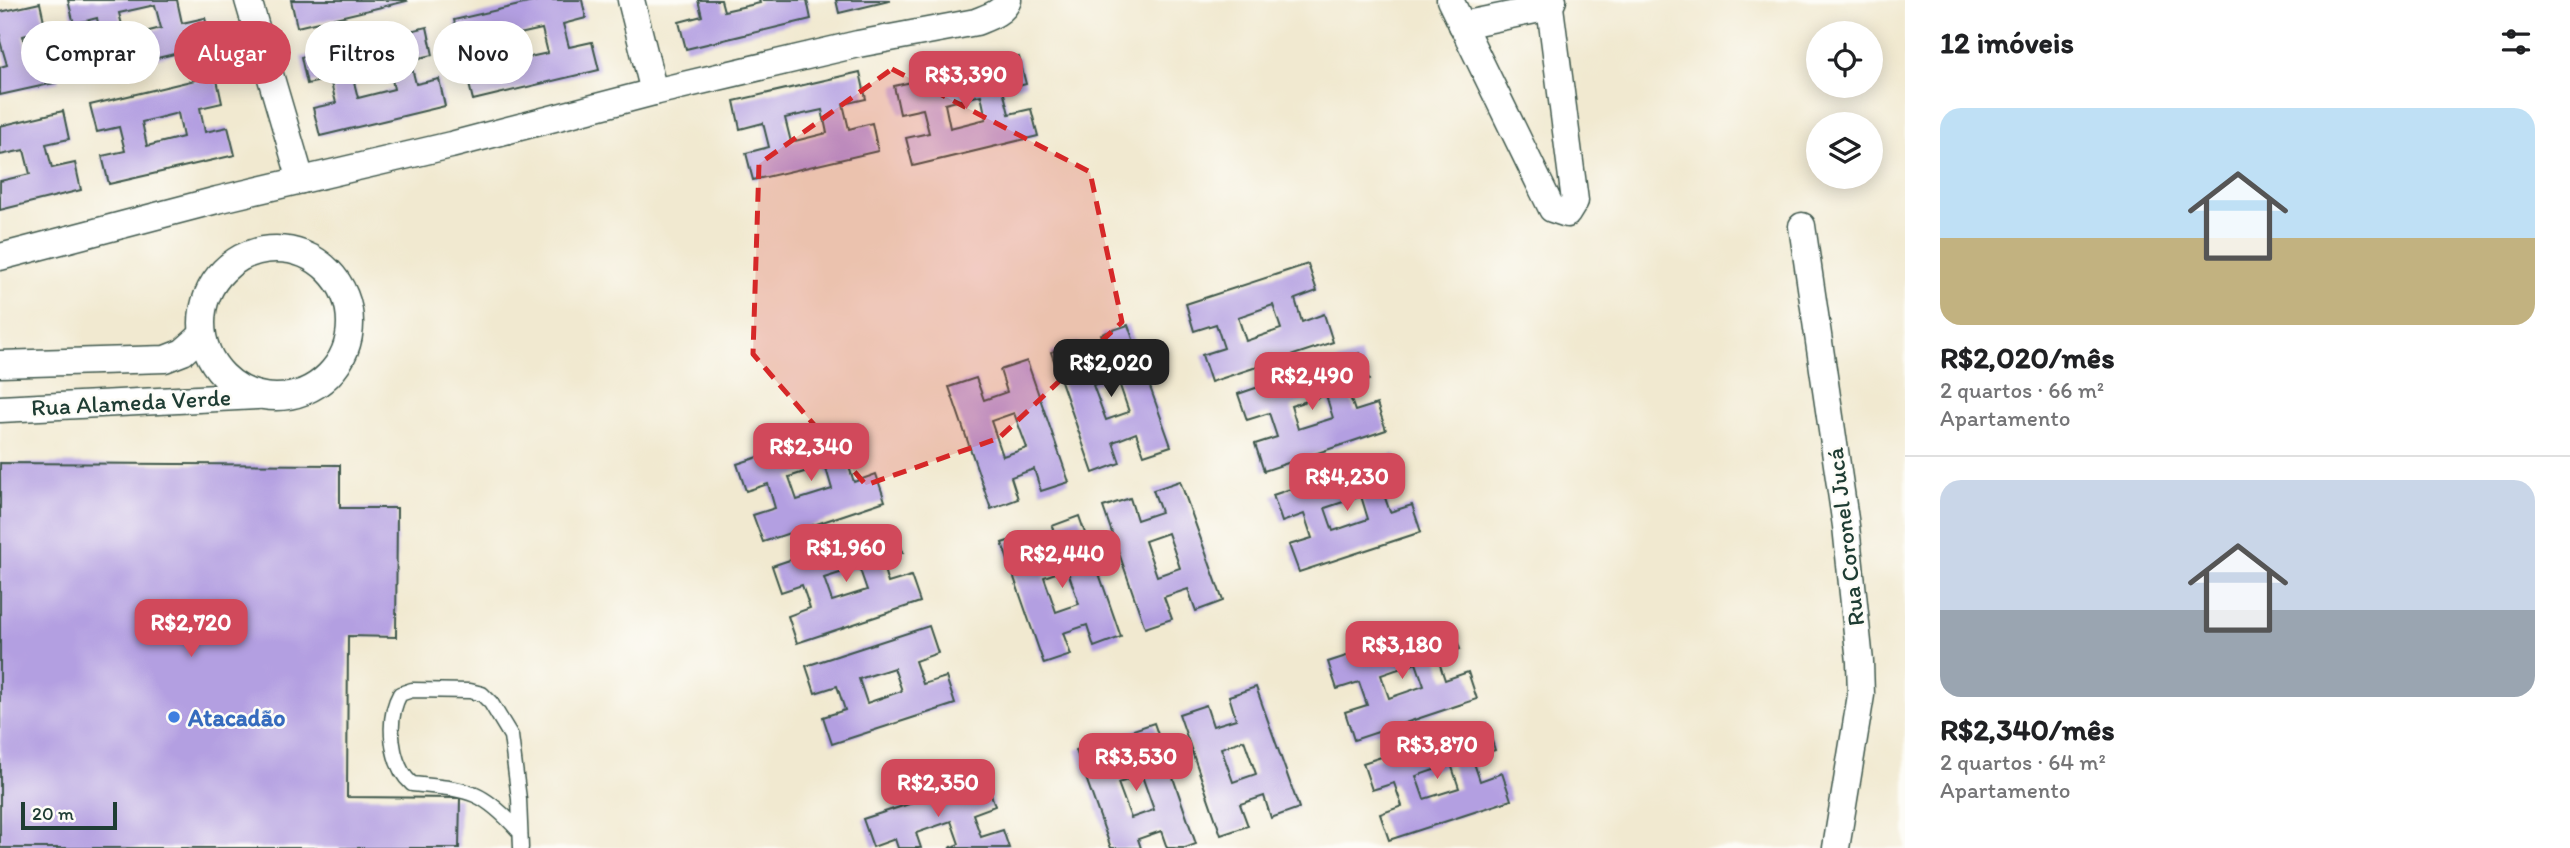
<!DOCTYPE html>
<html lang="pt">
<head>
<meta charset="utf-8">
<style>
  :root { --surface:#fff; --page:#f2f2f2; --text:#202124; --muted:#757577; --line:#e0e0e0; --accent:#d1495b }
  body { margin:0; font-family:Itim,sans-serif; background:var(--page); color:var(--text); height:100vh; display:flex; flex-direction:column; font-size:26px; white-space:nowrap }
  * { box-sizing:border-box; margin:0 }
  p { font-size:23px; color:var(--muted) }
  .icon { flex:none; width:38px; height:38px; fill:none; stroke:currentColor; stroke-width:2; stroke-linecap:round; stroke-linejoin:round }
  .map { position:relative; flex:1; overflow:hidden }
  .details { display:flex; flex-direction:column; background:var(--surface); width:665px }
  .details>* { flex:none }
  .top-card { position:absolute; left:21px; top:21px; width:665px; height:63px; display:flex; gap:14px }
  .controls { position:absolute; left:1806px; top:21px; display:grid; gap:14px }
  .controls a { display:grid; place-items:center; width:77px; height:77px; border-radius:50%; background:var(--surface); box-shadow:0 4px 18px #0003; font-size:35px }
  .scale { position:absolute; left:21px; bottom:18px; width:96px; box-sizing:border-box; padding-left:7px; border:4px solid #1f3d34; border-top:0; font-size:19px; line-height:24px; white-space:nowrap; color:#1f3d34; -webkit-text-stroke:5px #fdfcf7; paint-order:stroke }
  .price { position:absolute; translate:-50% -60px; padding:0 16px; border-radius:14px; background:var(--accent); color:#fff; font-size:23px; line-height:46px; filter:drop-shadow(0 2px 4px #0008) }
  .price::after { content:''; position:absolute; left:50%; top:42px; width:21px; height:16px; margin-left:-10px; background:inherit; clip-path:polygon(0 0,100% 0,50% 100%) }
  .price.selected { background:#222; color:#fff }
  ul { padding:0; list-style:none }
  li { display:grid; align-content:center; gap:14px; height:371px; padding:0 35px }
  li+li { border-top:2px solid var(--line) }
  li span { display:grid; place-items:center; height:217px; border-radius:21px; color:#555 }
  li>.icon { margin-inline-start:auto }
  span .icon { width:126px; height:126px; fill:#fffc; stroke-width:1 }
  li b { font-size:30px }
  h2 { display:flex; justify-content:space-between; align-items:center; height:84px; padding:0 35px; font-size:30px }
  .tag { padding:0 24px; border-radius:32px; background:var(--surface); box-shadow:0 4px 18px #0003; font-size:24px; line-height:63px }
  .tag.selected { background:var(--accent); color:#fff }
  main { display:flex; flex:1; min-height:0 }
  .map>svg:first-child { display:block }
</style>
</head>
<body>
<main>
<div class="map">
<svg width="1905" height="848" viewBox="0 0 1905 848">
  <rect width="100%" height="100%" fill="#fdfcf7"/>
  <filter id="ink" filterUnits="userSpaceOnUse"><feTurbulence type="fractalNoise" baseFrequency=".0143" numOctaves="2"/><feDisplacementMap in="SourceGraphic" scale="14" xChannelSelector="R" yChannelSelector="G"/><feConvolveMatrix kernelMatrix="1 2 1 2 8 2 1 2 1" color-interpolation-filters="sRGB"/></filter>
  <filter id="wash" filterUnits="userSpaceOnUse"><feTurbulence type="fractalNoise" baseFrequency=".00686" numOctaves="4" result="noise"/><feDisplacementMap in="SourceGraphic" scale="28" xChannelSelector="R" yChannelSelector="G"/><feGaussianBlur stdDeviation="1.57" result="paint"/><feColorMatrix in="noise" values="0 0 0 0 0 0 0 0 0 0 0 0 0 0 0 0 0 1.4 0 .05"/><feComposite in="paint" operator="in"/></filter>
  <g filter="url(#wash)">
    <rect width="100%" height="100%" fill="#f1e9d0"/>
    <g id="blocks">
      <!-- building -->
      <g fill="#b39fe1" fill-rule="evenodd">
        <path d="M68,0H177L182,23L205,18L212,45L86,75L80,47L102,42L97,18L74,24ZM155,5L161,28L125,37L119,13Z"/>
        <polygon points="291,0 406,0 407,1 297,27"/>
        <path d="M541,0H582L586,18L563,24L569,47L592,42L599,70L473,100L466,72L489,66L483,43L461,48L454,20ZM542,29L548,53L511,61L506,37Z"/>
        <polygon points="698,0 721,0 724,11 760,3 759,0 807,0 811,19 686,49 679,22 702,16"/>
        <polygon points="836,0 889,0 889,1 839,13"/>
        <polygon points="40,3 46,30 23,36 29,60 52,54 59,82 0,95 0,67 7,65 0,41 0,12"/>
        <path d="M427,27L433,55L410,60L416,84L439,79L445,106L320,136L313,108L336,103L330,79L307,84L301,57ZM389,65L394,89L358,98L352,74Z"/>
        <path d="M1019,57L1026,84L1003,90L1009,114L1031,109L1038,136L913,166L906,138L929,133L923,109L900,114L894,86ZM981,95L986,119L950,128L945,104Z"/>
        <path d="M860,72L866,99L843,104L849,129L872,123L878,151L753,180L746,153L769,147L763,123L740,129L734,101ZM822,110L827,133L791,142L785,118Z"/>
        <path d="M216,75L222,103L200,108L205,132L228,127L235,155L109,184L102,156L125,151L119,127L97,132L90,105ZM178,113L183,137L147,146L142,122Z"/>
        <polygon points="63,111 69,139 46,144 52,168 75,163 81,190 0,210 0,181 30,174 24,150 0,155 0,126"/>
        <path d="M1308,264L1317,291L1295,299L1302,322L1324,314L1333,342L1211,382L1202,355L1224,348L1216,324L1194,331L1186,304ZM1273,305L1281,329L1246,341L1238,317Z"/>
        <path d="M1128,325L1171,446L1144,455L1136,433L1113,442L1120,463L1093,473L1051,352L1078,342L1086,364L1109,356L1101,334ZM1117,377L1129,412L1106,420L1093,385Z"/>
        <path d="M1360,353L1369,380L1347,388L1355,411L1377,404L1386,430L1264,471L1255,444L1277,437L1269,413L1247,420L1238,394ZM1326,395L1333,418L1298,429L1291,406Z"/>
        <path d="M1027,361L1069,482L1041,491L1034,469L1011,477L1018,499L991,509L949,387L976,378L984,400L1007,392L1000,370ZM1014,413L1027,448L1003,456L991,421Z"/>
        <path d="M859,424L868,451L846,458L854,482L876,474L885,501L763,542L753,515L775,508L768,484L746,491L737,464ZM825,465L832,489L797,500L789,477Z"/>
        <path d="M1395,454L1404,481L1382,489L1390,512L1412,505L1421,532L1299,572L1289,545L1312,538L1304,514L1282,522L1273,495ZM1361,496L1368,519L1333,531L1325,508Z"/>
        <polygon points="0,463 340,465 340,508 397,508 396,637 348,636 347,797 460,798 459,848 0,848"/>
        <path d="M1180,481L1223,601L1196,611L1188,589L1164,597L1172,619L1145,628L1103,507L1130,498L1137,520L1161,512L1153,490ZM1168,533L1180,568L1157,576L1145,541Z"/>
        <path d="M1079,516L1121,637L1094,647L1087,625L1063,633L1071,655L1044,664L1002,543L1029,534L1036,556L1059,548L1052,526ZM1067,569L1079,604L1056,612L1044,577Z"/>
        <path d="M894,525L903,552L881,559L888,583L911,576L920,602L797,643L788,616L810,608L802,585L781,592L772,566ZM859,567L867,590L832,601L824,578Z"/>
        <path d="M1451,622L1460,649L1437,656L1445,680L1468,672L1477,699L1354,740L1345,712L1367,705L1359,682L1337,689L1328,662ZM1416,663L1424,686L1389,698L1381,675Z"/>
        <path d="M929,626L938,653L915,661L923,684L946,677L955,704L832,744L823,717L845,710L837,686L815,693L806,666ZM894,668L902,691L867,703L859,679Z"/>
        <path d="M1256,687L1299,808L1271,818L1264,796L1240,804L1248,826L1221,835L1179,714L1206,705L1213,726L1236,719L1229,696ZM1244,740L1256,774L1233,782L1221,748Z"/>
        <path d="M1154,723L1196,844L1185,848H1167L1161,831L1138,839L1141,848H1111L1076,750L1103,740L1111,762L1135,754L1127,732ZM1142,776L1154,810L1131,818L1118,783Z"/>
        <path d="M1486,723L1495,750L1472,757L1480,781L1502,773L1511,800L1389,840L1380,814L1402,806L1394,783L1372,790L1363,763ZM1451,764L1459,788L1424,799L1416,776Z"/>
        <polygon points="986,779 995,806 973,814 981,837 1003,830 1009,848 949,848 959,844 951,821 916,833 921,848 898,848 895,839 873,847 863,819"/>
      </g>
    </g>
  </g>
  <g filter="url(#ink)">
    <use href="#blocks" fill-opacity="0" stroke="#3e574b" stroke-width="2"/>
    <g fill="none" stroke-linecap="round" stroke-linejoin="round">
      <!-- lane casing -->
      <g stroke="#3e574b" stroke-width="17">
        <path id="lane" d="M519,831C480,788 468,790 412,784C390,765 386,719 400,694L412,690L470,691L482,694L491,703L511,736L519,799L521,848"/>
      </g>
      <!-- street casing -->
      <g stroke="#3e574b" stroke-width="29">
        <g id="street">
          <polyline points="248,0 301,180"/>
          <polyline points="631,0 654,92"/>
          <polyline points="1450,0 1552,209 1567,214 1575,201 1550,7 1553,0"/>
          <polyline points="1462,25 1550,7"/>
          <polyline points="1802,226 1846,526 1860,662 1861,695 1836,848"/>
          <circle cx="276" cy="323" r="74"/>
          <path d="M0,257L217,200L451,145L654,92L858,44L976,22C988,17 1003,13 1008,0"/>
          <polyline points="0,364 165,359 183,352 202,335"/>
          <polyline points="0,409 257,396"/>
        </g>
      </g>
      <!-- lane -->
      <use href="#lane" stroke="#fff" stroke-width="14"/>
      <!-- street -->
      <use href="#street" stroke="#fff" stroke-width="26"/>
    </g>
  </g>
  <!-- marked area -->
  <path fill="#d62828" fill-opacity="0.2" stroke="#d62828" stroke-width="5" stroke-dasharray="14 9" stroke-linejoin="round" d="M892,69L1090,172L1122,322L999,438L866,485L753,354L759,164Z"/>
  <!-- markers -->
  <circle fill="#3f7fe0" stroke="#fdfcf7" stroke-width="2.5" cx="174" cy="717" r="7"/>
  <g text-anchor="middle" dominant-baseline="central" stroke-width="5" stroke-linejoin="round" paint-order="stroke">
    <!-- street labels -->
    <g font-size="24" fill="#1f3d34" stroke="#fdfcf7">
      <text transform="translate(131 402) rotate(-3)">Rua Alameda Verde</text>
      <text transform="translate(1845 537) rotate(-97)">Rua Coronel Jucá</text>
    </g>
    <!-- shop labels -->
    <g font-size="24" font-weight="bold" fill="#366cbe" stroke="#fdfcf7" text-anchor="start">
      <text x="188" y="717">Atacadão</text>
    </g>
  </g>
</svg>
<div class="controls">
<a><svg class="icon" aria-label="locate" viewBox="0 0 24 24"><circle cx="12" cy="12" r="6"/><path d="M12 2v4M12 18v4M2 12h4M18 12h4"/></svg></a>
<a><svg class="icon" aria-label="layers" viewBox="0 0 24 24"><path d="M12 4l9 5-9 5-9-5zM3 14l9 5 9-5"/></svg></a>
</div>
<div class="scale">20 m</div>
<b class="price" style="left:966px;top:111px">R$3,390</b>
<b class="price selected" style="left:1111px;top:399px">R$2,020</b>
<b class="price" style="left:1312px;top:412px">R$2,490</b>
<b class="price" style="left:811px;top:483px">R$2,340</b>
<b class="price" style="left:1347px;top:513px">R$4,230</b>
<b class="price" style="left:846px;top:584px">R$1,960</b>
<b class="price" style="left:1062px;top:590px">R$2,440</b>
<b class="price" style="left:191px;top:659px">R$2,720</b>
<b class="price" style="left:1402px;top:681px">R$3,180</b>
<b class="price" style="left:1437px;top:781px">R$3,870</b>
<b class="price" style="left:1136px;top:793px">R$3,530</b>
<b class="price" style="left:938px;top:819px">R$2,350</b>
<div class="top-card">
<a class="tag">Comprar</a>
<a class="tag selected">Alugar</a>
<a class="tag">Filtros</a>
<a class="tag">Novo</a>
</div>
</div>
<section class="details">
<h2>12 imóveis<svg class="icon" aria-label="filters" viewBox="0 0 24 24"><path d="M4 7h16M4 17h16"/><circle cx="9" cy="7" r="2"/><circle cx="15" cy="17" r="2"/></svg></h2>
<ul>
<li><span style="background:linear-gradient(#bfe0f5 60%,#c2b280 0)"><svg class="icon" aria-label="home" viewBox="0 0 24 24"><path d="M3 11l9-7 9 7M6 9v11h12V9"/></svg></span><div><b>R$2,020/mês</b><p>2 quartos · 66 m²</p><p>Apartamento</p></div></li>
<li><span style="background:linear-gradient(#c9d6e8 60%,#9aa5b1 0)"><svg class="icon" aria-label="home" viewBox="0 0 24 24"><path d="M3 11l9-7 9 7M6 9v11h12V9"/></svg></span><div><b>R$2,340/mês</b><p>2 quartos · 64 m²</p><p>Apartamento</p></div></li>
</ul>
</section>
</main>
</body>
</html>
